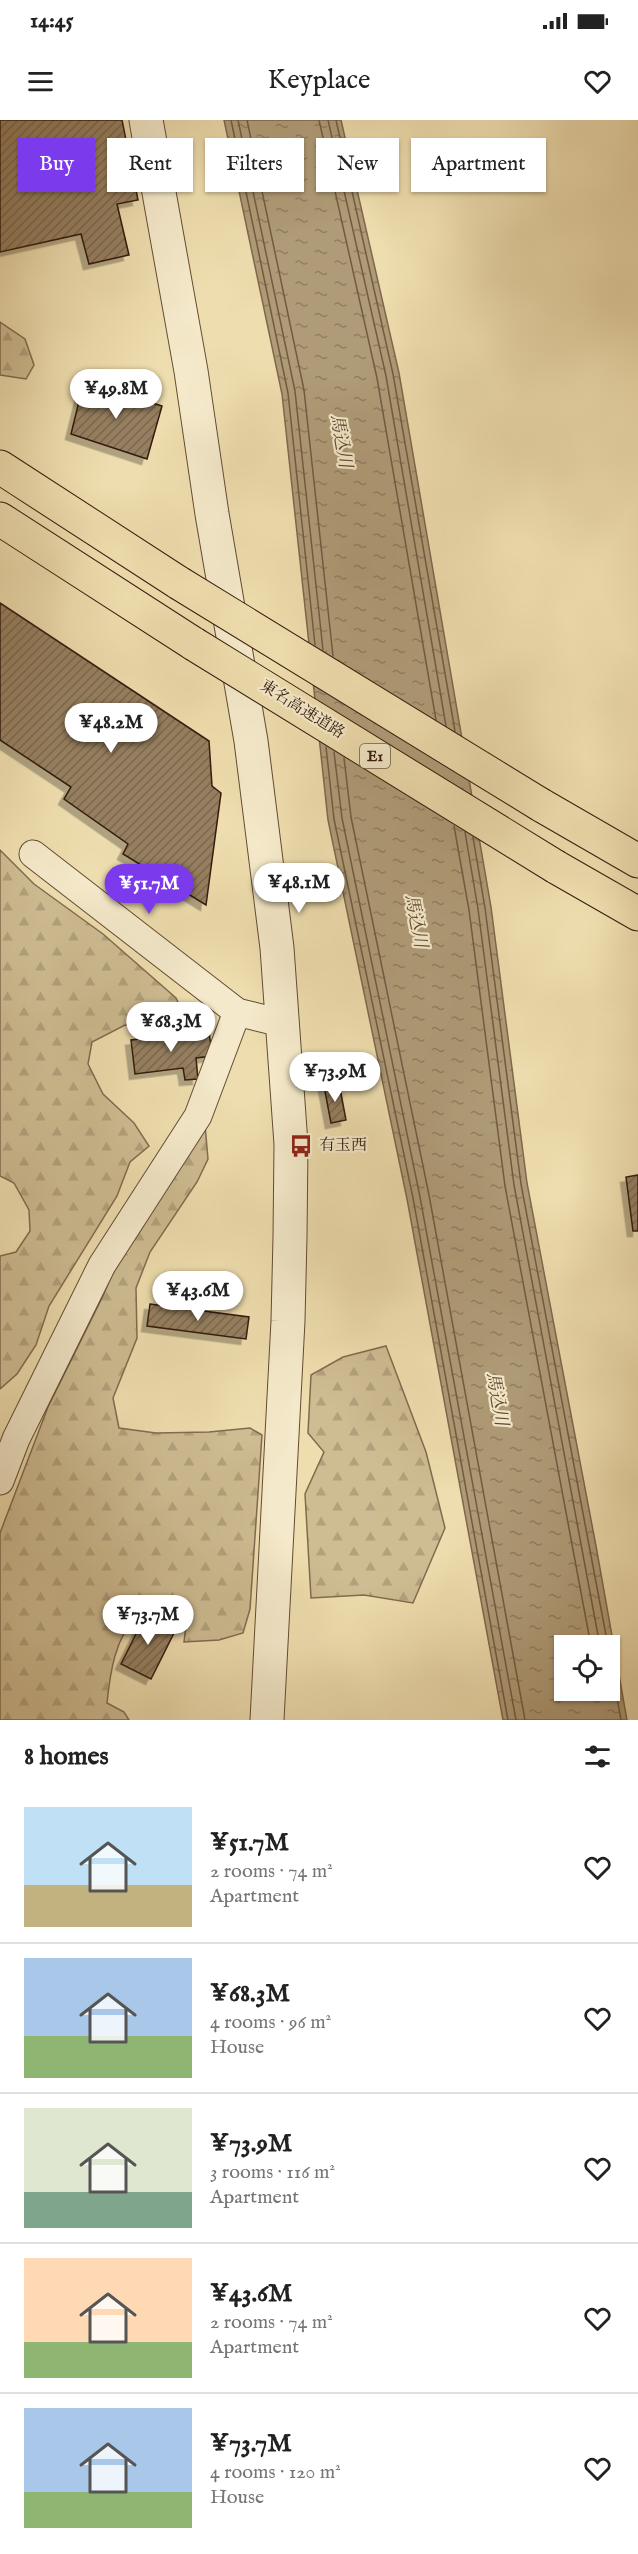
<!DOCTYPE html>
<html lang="en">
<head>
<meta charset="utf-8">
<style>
  :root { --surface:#fff; --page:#f6f6f6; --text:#222; --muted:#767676; --line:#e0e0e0; --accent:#7c3aed }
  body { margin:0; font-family:"IM FELL English","Noto Serif JP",serif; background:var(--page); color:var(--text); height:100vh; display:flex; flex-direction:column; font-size:22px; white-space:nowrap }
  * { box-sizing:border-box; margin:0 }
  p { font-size:20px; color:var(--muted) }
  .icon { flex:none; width:33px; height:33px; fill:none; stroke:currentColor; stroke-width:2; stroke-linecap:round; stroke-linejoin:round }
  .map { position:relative; height:1600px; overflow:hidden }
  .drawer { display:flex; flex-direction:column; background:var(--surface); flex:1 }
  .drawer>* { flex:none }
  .top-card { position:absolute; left:18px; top:18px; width:603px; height:54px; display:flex; gap:12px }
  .fabs { position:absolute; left:554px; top:1515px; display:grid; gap:12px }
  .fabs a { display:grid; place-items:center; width:66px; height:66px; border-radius:0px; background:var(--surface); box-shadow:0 2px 4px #0004; font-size:30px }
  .price { position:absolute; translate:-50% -51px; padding:0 14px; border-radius:21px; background:#fff; color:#222; font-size:20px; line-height:39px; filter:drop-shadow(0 2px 3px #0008) }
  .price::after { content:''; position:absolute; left:50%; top:36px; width:18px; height:14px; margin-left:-9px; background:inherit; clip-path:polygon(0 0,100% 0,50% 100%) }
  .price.on { background:var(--accent); color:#fff }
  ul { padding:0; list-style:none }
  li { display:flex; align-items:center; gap:18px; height:150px; padding:0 24px }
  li+li { border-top:2px solid var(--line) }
  li span { display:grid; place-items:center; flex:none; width:168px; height:120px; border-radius:0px; color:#555 }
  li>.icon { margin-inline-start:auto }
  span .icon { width:72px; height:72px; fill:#fffc; stroke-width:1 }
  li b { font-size:26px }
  h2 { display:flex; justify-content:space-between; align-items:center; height:72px; padding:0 24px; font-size:26px }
  .chip { padding:0 21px; border-radius:0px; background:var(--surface); box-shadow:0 2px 4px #0004; font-size:21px; line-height:54px }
  .chip.on { background:var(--accent); color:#fff }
  .status { display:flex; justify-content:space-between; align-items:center; height:42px; padding:0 30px; background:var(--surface); direction:ltr }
  .status svg { height:16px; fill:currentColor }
  header { display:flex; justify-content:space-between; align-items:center; height:78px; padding:0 24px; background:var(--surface); font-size:27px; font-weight:600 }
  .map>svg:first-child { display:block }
</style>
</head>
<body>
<div class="status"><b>14:45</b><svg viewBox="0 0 49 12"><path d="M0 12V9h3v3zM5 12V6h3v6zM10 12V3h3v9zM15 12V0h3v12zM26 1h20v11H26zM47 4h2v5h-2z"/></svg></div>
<header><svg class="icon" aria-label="menu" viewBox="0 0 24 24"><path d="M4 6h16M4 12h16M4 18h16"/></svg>Keyplace<svg class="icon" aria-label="heart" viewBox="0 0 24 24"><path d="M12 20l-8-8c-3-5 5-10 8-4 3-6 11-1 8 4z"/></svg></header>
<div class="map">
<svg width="638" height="1600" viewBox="0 0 638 1600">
  <defs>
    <pattern id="forest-firs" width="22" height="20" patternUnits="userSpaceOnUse" patternTransform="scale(1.5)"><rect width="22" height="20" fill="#cebc92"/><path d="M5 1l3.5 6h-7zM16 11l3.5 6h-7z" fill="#b2a17d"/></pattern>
    <pattern id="water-ripples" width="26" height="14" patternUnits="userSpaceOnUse" patternTransform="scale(1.5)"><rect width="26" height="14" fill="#af9b77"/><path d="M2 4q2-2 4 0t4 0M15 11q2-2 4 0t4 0" fill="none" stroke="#8f7e60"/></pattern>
    <pattern id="building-hatch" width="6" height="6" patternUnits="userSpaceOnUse" patternTransform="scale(1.5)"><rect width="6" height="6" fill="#957f60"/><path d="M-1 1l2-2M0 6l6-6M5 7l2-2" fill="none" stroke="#7a674e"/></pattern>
    <filter id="shadow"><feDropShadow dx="-5.5" dy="5.5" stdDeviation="0" flood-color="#0004"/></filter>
  </defs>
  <rect width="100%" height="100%" fill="#eeddae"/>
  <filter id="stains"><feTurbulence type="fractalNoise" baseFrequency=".00333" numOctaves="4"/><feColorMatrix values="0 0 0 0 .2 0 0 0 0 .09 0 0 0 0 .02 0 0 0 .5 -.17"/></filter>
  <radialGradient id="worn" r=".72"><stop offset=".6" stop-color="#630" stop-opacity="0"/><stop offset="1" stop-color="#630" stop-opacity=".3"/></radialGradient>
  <!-- forest -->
  <g fill="url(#forest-firs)" stroke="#816b4f" stroke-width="1.5">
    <polygon points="0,202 25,219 34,245 26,259 0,255"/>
    <polygon points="0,730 34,764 103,814 176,878 186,899 169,908 125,905 92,922 88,944 103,974 134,1003 149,1026 130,1042 117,1076 49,1186 36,1225 17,1254 0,1269 0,1136 16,1132 30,1111 29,1090 14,1063 0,1056"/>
    <path d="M205,1005L208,1039L197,1062L150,1132L136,1168L137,1218L113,1278L119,1308L156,1313L209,1312L250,1308L262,1315L250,1489L243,1513L219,1520L184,1522L188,1488L161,1481C154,1485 142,1489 137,1495C115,1518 110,1553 107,1583L124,1592L129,1600H0V1413L48,1287L103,1176L115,1147Z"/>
    <polygon points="386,1226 426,1332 445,1408 413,1483 364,1475 311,1478 305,1374 324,1332 308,1313 311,1255 343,1237"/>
  </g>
  <!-- water -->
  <path fill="url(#water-ripples)" stroke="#7e674c" stroke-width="1.5" fill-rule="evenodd" d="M224,0H341L399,253L491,787L527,1063L596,1426L627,1600H503L407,1079L328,700L282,274ZM564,1526H609V1570H564Z"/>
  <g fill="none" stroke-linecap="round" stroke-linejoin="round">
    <!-- shore -->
    <g stroke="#725a42" stroke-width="1.5">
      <polyline points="231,0 288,273 315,525"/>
      <polyline points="238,0 295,271 323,530"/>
      <polyline points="247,0 304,270 333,536"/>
      <polyline points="319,0 377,258 436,600"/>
      <polyline points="328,0 386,256 446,606"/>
      <polyline points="336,0 393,254 455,611"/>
      <polyline points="326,627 334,699 413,1078 508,1600"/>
      <polyline points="334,632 342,698 420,1077 516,1600"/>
      <polyline points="344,638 351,697 429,1075 525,1600"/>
      <polyline points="454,706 469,790 505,1066 591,1526"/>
      <polyline points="465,712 478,789 514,1065 600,1526"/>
      <polyline points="473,717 485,788 521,1064 608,1526"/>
      <polyline points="609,1533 621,1600"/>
    </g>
  </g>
  <!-- building -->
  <g fill="url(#building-hatch)" stroke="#341a0c" stroke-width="1.5" filter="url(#shadow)">
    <polygon points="0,0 122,0 138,80 117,84 129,135 89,144 81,114 0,132"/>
    <polygon points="84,261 162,286 147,339 71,314"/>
    <polygon points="0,483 209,621 212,666 221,673 206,785 123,734 128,724 64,679 71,667 0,620"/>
    <polygon points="209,911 212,936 196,938 198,959 185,960 183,948 135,954 131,920"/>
    <polygon points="339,963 346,1000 331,1003 324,966"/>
    <polygon points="638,1055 638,1111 633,1111 626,1057"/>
    <polygon points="150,1184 249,1197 246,1219 147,1206"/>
    <polygon points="146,1494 176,1509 151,1559 121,1544"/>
  </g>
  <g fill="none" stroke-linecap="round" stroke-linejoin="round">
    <!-- minor casing -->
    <g stroke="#624b34" stroke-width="29">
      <g id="minor">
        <polyline points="33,734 237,892"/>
        <polyline points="0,1361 16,1319 102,1145 198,996 237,892 281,903"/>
      </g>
    </g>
    <!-- tertiary casing -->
    <g stroke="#624b34" stroke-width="35">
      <polyline id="tertiary" points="146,0 191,251 212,394 251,621 277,828 291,1024 290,1117 288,1201 267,1600"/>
    </g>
    <!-- motorway casing -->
    <g stroke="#341a0c" stroke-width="35">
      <g id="motorway">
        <polyline points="0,347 179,463"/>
        <polyline points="0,399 194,524"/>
        <polyline points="541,685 638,741"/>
        <polyline points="556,747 638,794"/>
      </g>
    </g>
    <!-- minor -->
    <use href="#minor" stroke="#f4e9ca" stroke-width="27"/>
    <!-- tertiary -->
    <use href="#tertiary" stroke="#f4e9ca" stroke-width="33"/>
    <!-- motorway -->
    <use href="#motorway" stroke="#eeddae" stroke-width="33"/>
    <!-- motorway-bridge casing -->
    <g stroke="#341a0c" stroke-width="35" stroke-linecap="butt">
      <g id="motorway-bridge">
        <polyline points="179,463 541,685"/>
        <polyline points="194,524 556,747"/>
      </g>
    </g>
    <!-- motorway-bridge -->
    <use href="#motorway-bridge" stroke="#eeddae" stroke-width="33"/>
  </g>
  <!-- icons -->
  <defs>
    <g id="bus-bare" transform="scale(1.8)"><path d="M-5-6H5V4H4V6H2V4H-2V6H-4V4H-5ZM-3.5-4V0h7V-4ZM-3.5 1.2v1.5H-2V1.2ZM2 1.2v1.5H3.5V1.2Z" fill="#8f2418" stroke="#f4e9ca" stroke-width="2.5" paint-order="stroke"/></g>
  </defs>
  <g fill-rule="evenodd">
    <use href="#bus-bare" x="301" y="1026"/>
  </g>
  <g text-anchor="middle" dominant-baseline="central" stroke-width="4.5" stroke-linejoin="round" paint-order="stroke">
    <!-- shield labels -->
    <rect fill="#f4e9ca" stroke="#6e5845" stroke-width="1.5" x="360" y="624" width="30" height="24" rx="4.5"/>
    <g font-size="15" font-weight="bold" fill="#341a0c">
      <text x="375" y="636">E1</text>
    </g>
    <!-- street labels -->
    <g font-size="16" fill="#341a0c" stroke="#f4e9ca">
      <text transform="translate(302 590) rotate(32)">東名高速道路</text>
    </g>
    <!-- poi labels -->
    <g font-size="16" fill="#341a0c" stroke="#f4e9ca" text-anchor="start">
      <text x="319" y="1026">有玉西</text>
    </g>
    <!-- water labels -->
    <g font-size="18" font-style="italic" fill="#5f4731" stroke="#f4e9ca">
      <text transform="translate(340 321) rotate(80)">馬込川</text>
      <text transform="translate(415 801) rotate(79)">馬込川</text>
      <text transform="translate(496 1279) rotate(80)">馬込川</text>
    </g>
  </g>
  <rect width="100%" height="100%" filter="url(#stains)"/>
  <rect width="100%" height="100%" fill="url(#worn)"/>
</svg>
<div class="fabs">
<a><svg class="icon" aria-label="locate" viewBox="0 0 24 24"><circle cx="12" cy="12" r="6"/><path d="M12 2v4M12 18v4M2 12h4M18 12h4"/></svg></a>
</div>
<b class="price" style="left:116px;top:300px">¥49.8M</b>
<b class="price" style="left:111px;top:634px">¥48.2M</b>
<b class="price" style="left:299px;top:794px">¥48.1M</b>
<b class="price on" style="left:149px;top:795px">¥51.7M</b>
<b class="price" style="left:171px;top:933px">¥68.3M</b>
<b class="price" style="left:335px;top:983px">¥73.9M</b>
<b class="price" style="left:198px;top:1202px">¥43.6M</b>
<b class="price" style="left:148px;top:1526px">¥73.7M</b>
<div class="top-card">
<a class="chip on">Buy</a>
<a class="chip">Rent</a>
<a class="chip">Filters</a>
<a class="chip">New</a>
<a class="chip">Apartment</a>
</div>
</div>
<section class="drawer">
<h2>8 homes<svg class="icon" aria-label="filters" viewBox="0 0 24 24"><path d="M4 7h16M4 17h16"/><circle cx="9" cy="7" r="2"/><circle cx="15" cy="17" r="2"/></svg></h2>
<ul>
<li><span style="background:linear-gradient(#bfe0f5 65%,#c2b280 0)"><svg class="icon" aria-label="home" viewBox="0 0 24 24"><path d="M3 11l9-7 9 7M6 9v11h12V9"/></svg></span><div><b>¥51.7M</b><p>2 rooms · 74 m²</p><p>Apartment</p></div><svg class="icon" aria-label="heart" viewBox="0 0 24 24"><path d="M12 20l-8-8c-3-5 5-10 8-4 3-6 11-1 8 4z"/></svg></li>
<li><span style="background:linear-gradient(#a9c7e8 65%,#8fb573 0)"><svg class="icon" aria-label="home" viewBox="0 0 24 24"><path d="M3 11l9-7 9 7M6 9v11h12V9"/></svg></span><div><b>¥68.3M</b><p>4 rooms · 96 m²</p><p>House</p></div><svg class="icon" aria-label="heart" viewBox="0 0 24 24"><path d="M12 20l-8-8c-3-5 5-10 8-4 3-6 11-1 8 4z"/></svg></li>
<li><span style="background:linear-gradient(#dfe7d0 70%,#7fa58c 0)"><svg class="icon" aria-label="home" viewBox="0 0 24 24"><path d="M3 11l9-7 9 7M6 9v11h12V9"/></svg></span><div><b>¥73.9M</b><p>3 rooms · 116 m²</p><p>Apartment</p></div><svg class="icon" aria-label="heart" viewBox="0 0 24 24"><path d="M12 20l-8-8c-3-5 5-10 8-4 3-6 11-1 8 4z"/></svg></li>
<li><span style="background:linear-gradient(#ffd9b3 70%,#8fb573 0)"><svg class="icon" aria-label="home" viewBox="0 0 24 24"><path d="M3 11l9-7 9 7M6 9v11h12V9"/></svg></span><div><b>¥43.6M</b><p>2 rooms · 74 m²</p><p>Apartment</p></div><svg class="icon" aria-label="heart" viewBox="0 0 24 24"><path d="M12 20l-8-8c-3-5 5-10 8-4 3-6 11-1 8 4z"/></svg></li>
<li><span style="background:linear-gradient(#a9c7e8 70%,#8fb573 0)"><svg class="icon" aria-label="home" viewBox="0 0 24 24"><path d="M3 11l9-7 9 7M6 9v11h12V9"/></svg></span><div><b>¥73.7M</b><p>4 rooms · 120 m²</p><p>House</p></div><svg class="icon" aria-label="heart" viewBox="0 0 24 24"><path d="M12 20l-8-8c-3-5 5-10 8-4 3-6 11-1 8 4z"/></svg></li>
</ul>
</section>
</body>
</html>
